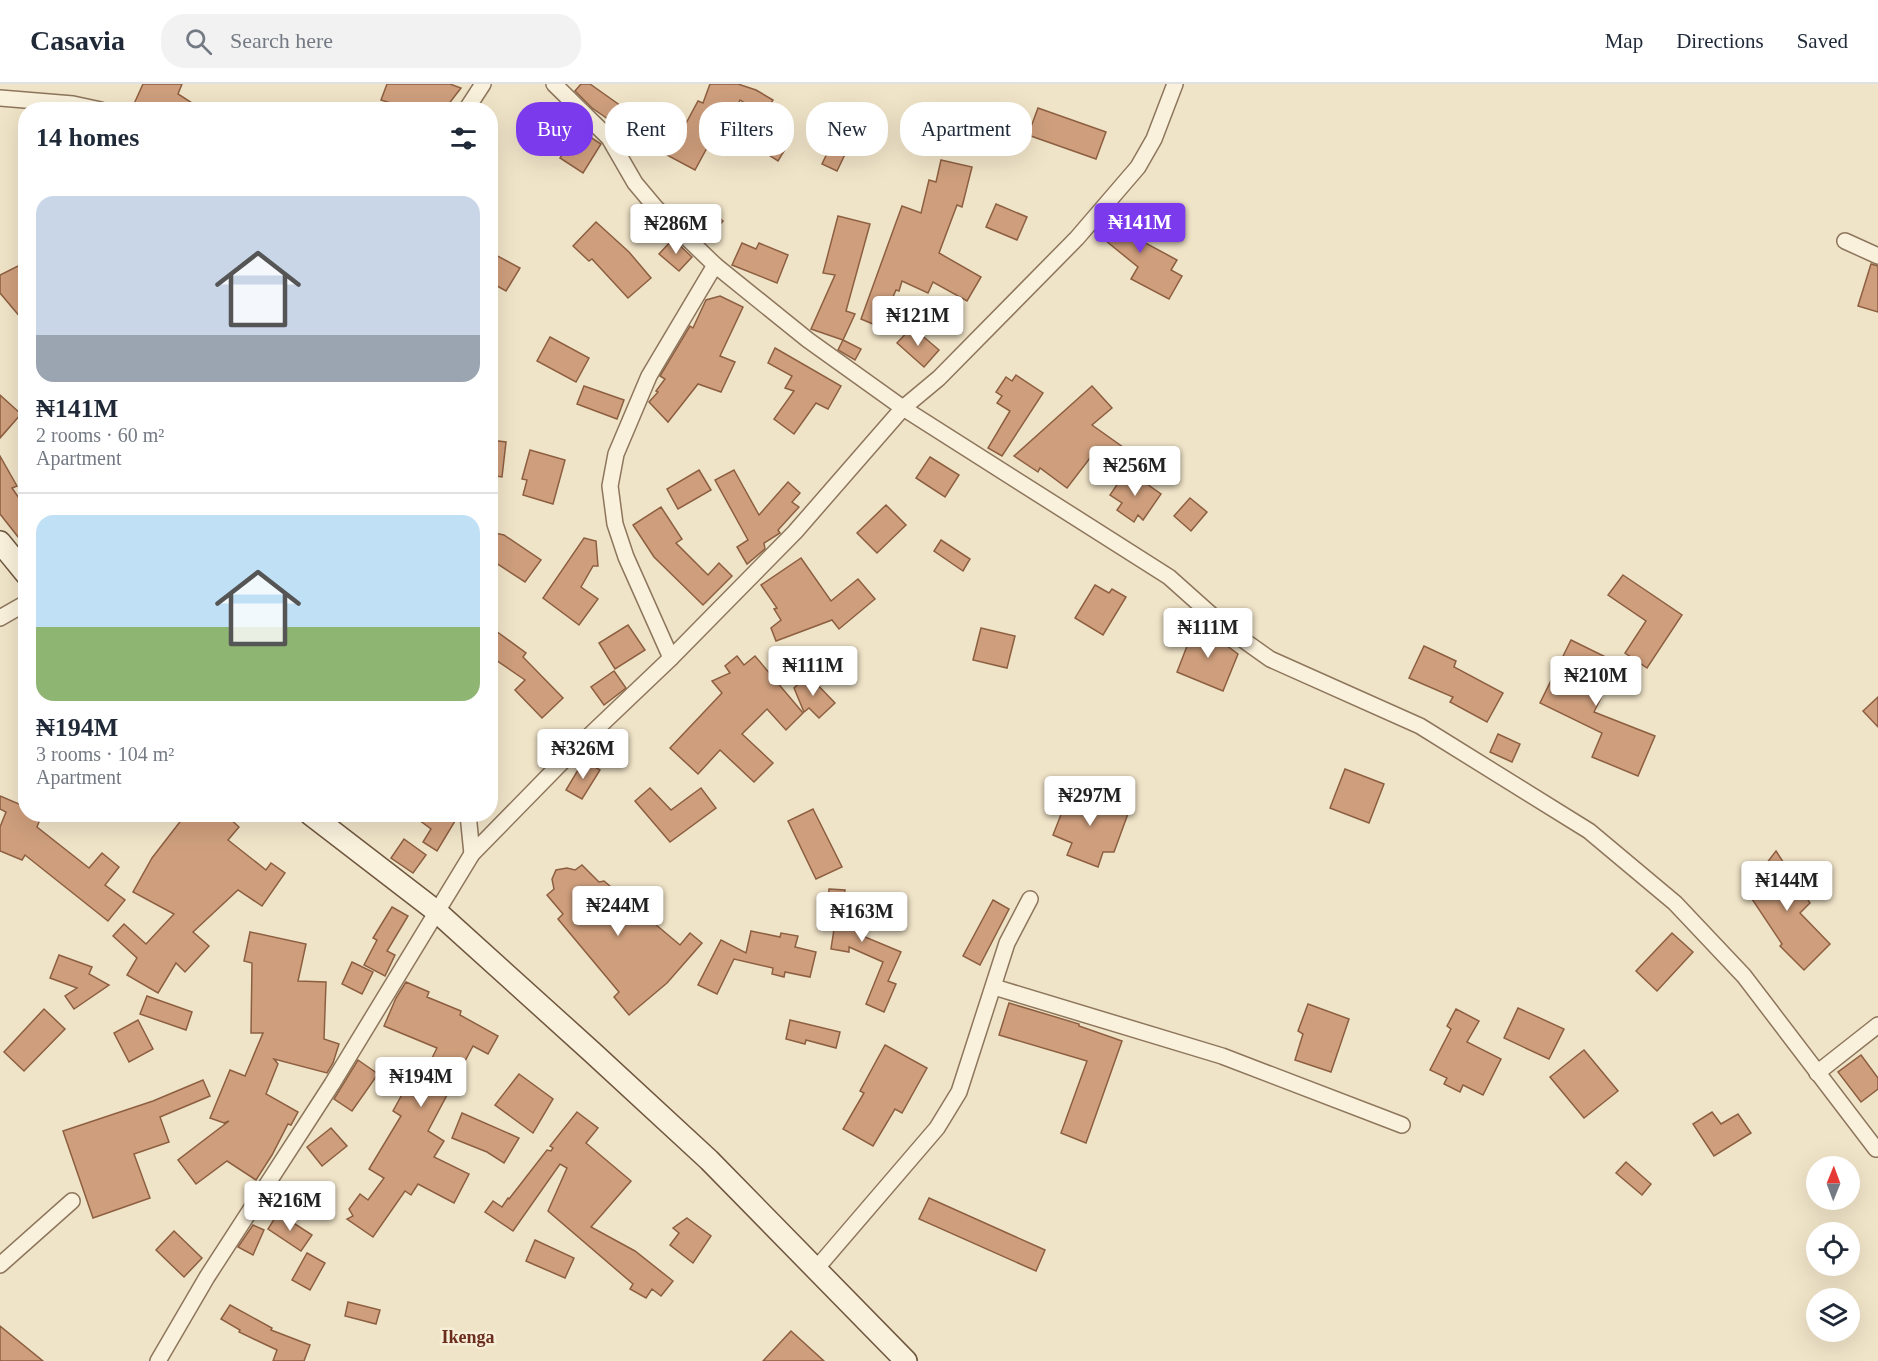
<!DOCTYPE html>
<html lang="en">
<head>
<meta charset="utf-8">
<style>
  :root { --surface:#fff; --page:#f2f2f3; --text:#1f2937; --muted:#747a83; --line:#e0e1e3; --accent:#7c3aed }
  body { margin:0; font-family:Georgia,serif; background:var(--page); color:var(--text); height:100vh; display:flex; flex-direction:column; font-size:22px; white-space:nowrap }
  * { box-sizing:border-box; margin:0 }
  p { font-size:20px; color:var(--muted) }
  .icon { flex:none; width:33px; height:33px; fill:none; stroke:currentColor; stroke-width:2; stroke-linecap:round; stroke-linejoin:round }
  .map { position:relative; flex:1; overflow:hidden }
  .panel { position:absolute; left:18px; top:18px; width:480px; height:720px; display:flex; flex-direction:column; background:var(--surface); border-radius:24px; box-shadow:0 6px 24px #0002 }
  .panel>* { flex:none }
  .banner { position:absolute; left:516px; top:18px; width:570px; height:54px; display:flex; gap:12px }
  .needle { width:39px; rotate:1deg }
  .controls { position:absolute; left:1806px; top:1072px; display:grid; gap:12px }
  .controls a { display:grid; place-items:center; width:54px; height:54px; border-radius:50%; background:var(--surface); box-shadow:0 6px 24px #0002; font-size:30px }
  .price { position:absolute; translate:-50% -51px; padding:0 14px; border-radius:6px; background:#fff; color:#222; font-size:20px; line-height:39px; filter:drop-shadow(0 2px 3px #0008) }
  .price::after { content:''; position:absolute; left:50%; top:36px; width:18px; height:14px; margin-left:-9px; background:inherit; clip-path:polygon(0 0,100% 0,50% 100%) }
  .price.current { background:var(--accent); color:#fff }
  ul { padding:0; list-style:none }
  li { display:grid; align-content:center; gap:12px; height:318px; padding:0 18px }
  li+li { border-top:2px solid var(--line) }
  li span { display:grid; place-items:center; height:186px; border-radius:18px; color:#555 }
  li>.icon { margin-inline-start:auto }
  span .icon { width:108px; height:108px; fill:#fffc; stroke-width:1 }
  li b { font-size:26px }
  h2 { display:flex; justify-content:space-between; align-items:center; height:72px; padding:0 18px; font-size:26px }
  .pill { padding:0 21px; border-radius:24px; background:var(--surface); box-shadow:0 6px 24px #0002; font-size:21px; line-height:54px }
  .pill.current { background:var(--accent); color:#fff }
  header { display:flex; align-items:center; gap:36px; box-sizing:border-box; height:84px; padding:0 30px; background:var(--surface); border-bottom:2px solid var(--line) }
  header strong { font-size:28px }
  nav { display:flex; gap:33px; margin-inline-start:auto; font-size:21px }
  .search { width:420px; height:54px; background:var(--page); display:flex; align-items:center; gap:15px; box-sizing:border-box; padding:0 21px; border-radius:24px; color:var(--muted); font-size:22px }
  .map>svg:first-child { display:block }
</style>
</head>
<body>
<header>
<strong>Casavia</strong>
<div class="search"><svg class="icon" aria-label="search" viewBox="0 0 24 24"><circle cx="10" cy="10" r="6"/><path d="M15 15l6 6"/></svg>Search here</div>
<nav><a>Map</a><a>Directions</a><a>Saved</a></nav>
</header>
<div class="map">
<svg width="1878" height="1277" viewBox="0 0 1878 1277">
  <rect width="100%" height="100%" fill="#f0e4c8"/>
  <!-- building -->
  <g fill="#cf9f7d" stroke="#8d5f41" stroke-width="1.5">
    <polygon points="143,0 182,0 178,10 203,26 142,26 133,22"/>
    <polygon points="387,0 450,0 461,4 444,26 413,26 381,16"/>
    <polygon points="581,0 590,0 638,34 641,29 677,50 681,42 684,43 698,17 703,19 710,0 738,0 756,6 773,16 764,30 740,16 722,55 714,51 695,86 652,63 651,65 592,24 575,7"/>
    <polygon points="1038,24 1106,48 1096,75 1028,51"/>
    <polygon points="775,43 792,54 778,77 761,66"/>
    <polygon points="578,45 601,60 583,89 560,74"/>
    <polygon points="833,57 848,64 837,87 822,80"/>
    <polygon points="941,76 972,83 962,123 957,121 939,169 981,193 967,217 933,198 928,209 902,197 899,207 896,206 880,243 861,235 902,122 921,129 929,96 936,98"/>
    <polygon points="996,120 1027,133 1017,156 986,143"/>
    <polygon points="704,121 723,137 711,151 692,135"/>
    <polygon points="1116,124 1144,147 1138,155 1177,176 1171,186 1182,192 1169,215 1131,195 1138,183 1095,148"/>
    <polygon points="838,132 870,140 846,227 855,230 843,256 811,245 835,191 823,189"/>
    <polygon points="596,138 629,168 651,194 628,214 592,175 589,177 573,162"/>
    <polygon points="673,155 692,173 679,187 659,170"/>
    <polygon points="742,159 756,165 759,159 788,171 777,199 732,181"/>
    <polygon points="490,168 520,184 506,207 490,198"/>
    <polygon points="26,178 26,240 0,209 0,191"/>
    <polygon points="1871,180 1878,182 1878,228 1858,222"/>
    <polygon points="720,212 743,223 720,272 735,278 721,308 698,300 668,338 649,318 658,308 656,307 665,295 660,292 690,242 693,244 706,216"/>
    <polygon points="912,243 939,266 924,283 897,259"/>
    <polygon points="550,253 589,274 576,298 537,277"/>
    <polygon points="843,256 861,265 855,276 838,266"/>
    <polygon points="775,264 841,302 828,325 816,319 794,350 774,335 794,307 785,304 792,292 768,279"/>
    <polygon points="1016,291 1043,309 1002,372 988,364 1010,327 997,319 1002,312 996,308 1006,293 1012,297"/>
    <polygon points="584,302 624,316 617,335 577,320"/>
    <polygon points="1092,302 1112,324 1092,341 1127,366 1110,388 1090,374 1067,404 1040,384 1038,388 1014,372"/>
    <polygon points="0,311 21,330 0,354"/>
    <polygon points="490,356 506,358 502,393 490,391"/>
    <polygon points="530,366 565,376 553,420 523,411 527,396 522,395"/>
    <polygon points="0,372 17,402 12,404 26,424 26,463 0,430"/>
    <polygon points="930,373 959,391 945,413 916,394"/>
    <polygon points="699,386 711,406 678,425 667,405"/>
    <polygon points="734,386 759,431 788,398 800,409 792,418 799,423 778,446 780,449 764,459 765,465 747,480 737,463 748,456 715,396"/>
    <polygon points="1127,386 1161,410 1143,436 1138,431 1134,438 1117,426 1122,419 1110,411"/>
    <polygon points="1190,414 1207,428 1191,447 1174,432"/>
    <polygon points="886,421 906,441 877,469 857,449"/>
    <polygon points="661,423 682,455 676,459 708,491 719,479 732,492 703,521 654,473 633,441"/>
    <polygon points="490,448 504,451 541,476 525,498 490,475"/>
    <polygon points="584,454 596,457 598,482 593,482 581,503 598,515 579,541 543,514"/>
    <polygon points="941,456 970,475 963,487 934,467"/>
    <polygon points="801,474 831,517 858,495 875,515 839,545 832,536 776,557 771,544 781,536 774,525 777,524 761,501"/>
    <polygon points="1623,491 1682,531 1647,584 1625,569 1646,537 1608,511"/>
    <polygon points="1095,501 1109,509 1112,505 1126,513 1103,551 1075,534"/>
    <polygon points="1196,539 1238,570 1223,607 1177,588"/>
    <polygon points="628,541 645,566 615,585 599,559"/>
    <polygon points="981,544 1015,552 1007,584 973,576"/>
    <polygon points="496,547 526,569 523,573 563,614 542,634 515,606 525,596 490,572 490,555"/>
    <polygon points="1571,556 1618,579 1594,628 1655,652 1638,692 1592,673 1602,649 1540,619"/>
    <polygon points="1424,562 1456,577 1454,583 1503,609 1487,638 1450,618 1453,613 1409,594"/>
    <polygon points="737,572 744,581 755,572 803,629 786,646 767,625 742,650 773,679 754,698 720,666 698,690 670,664 722,609 712,597 730,589 725,582"/>
    <polygon points="614,587 626,604 604,621 591,603"/>
    <polygon points="808,591 835,619 819,634 809,624 804,628 794,604"/>
    <polygon points="1878,613 1878,643 1863,627"/>
    <polygon points="1498,650 1520,660 1512,678 1490,668"/>
    <polygon points="584,676 600,686 582,715 566,706"/>
    <polygon points="1345,685 1384,700 1369,739 1330,724"/>
    <polygon points="650,704 671,726 701,704 716,724 670,758 635,717"/>
    <polygon points="1071,705 1129,727 1114,768 1103,768 1098,783 1067,771 1072,759 1053,751"/>
    <polygon points="0,712 26,723 26,730 42,730 37,743 89,784 102,769 119,783 105,801 125,816 108,837 25,771 22,776 0,767 0,743 6,728 0,725"/>
    <polygon points="813,725 842,783 816,795 788,737"/>
    <polygon points="186,730 225,730 239,743 228,756 266,786 271,779 285,789 262,822 238,806 193,848 209,862 185,888 176,879 158,909 127,891 137,874 113,852 124,840 146,860 174,830 133,808 152,774"/>
    <polygon points="411,730 458,730 458,732 437,767 423,758 431,745"/>
    <polygon points="404,755 426,771 413,789 391,774"/>
    <polygon points="1776,767 1810,819 1800,829 1830,860 1804,886 1780,862 1782,860 1746,806"/>
    <polygon points="582,781 599,798 604,797 680,861 690,849 702,859 667,899 629,931 614,913 619,908 558,835 563,830 547,811 554,805 552,795 556,786 567,784 575,786"/>
    <polygon points="829,805 845,806 844,813 868,815 865,853 901,868 888,897 896,900 884,928 866,920 883,878 849,863 849,868 831,865 836,832 827,831"/>
    <polygon points="993,816 1009,825 980,881 963,872"/>
    <polygon points="392,823 408,832 387,867 395,871 385,892 364,881 377,856 373,854"/>
    <polygon points="751,847 780,853 781,849 798,852 795,863 816,868 810,893 785,888 784,893 772,890 773,884 734,875 717,910 698,901 721,856 746,869"/>
    <polygon points="250,848 306,860 298,897 326,898 324,955 339,960 333,979 327,989 274,975 278,980 266,1010 298,1028 291,1041 288,1040 272,1071 256,1096 227,1077 196,1100 178,1076 229,1037 224,1039 210,1034 230,986 245,992 263,949 251,949 252,879 244,877"/>
    <polygon points="1672,849 1693,868 1657,907 1636,887"/>
    <polygon points="59,871 92,883 89,890 109,901 74,925 65,912 77,904 50,894"/>
    <polygon points="352,878 373,888 362,910 342,900"/>
    <polygon points="406,898 429,908 427,913 461,927 460,931 498,952 488,970 473,962 428,1047 444,1057 434,1073 469,1090 454,1119 418,1100 411,1111 405,1107 373,1153 347,1135 353,1132 349,1125 360,1110 368,1116 384,1094 369,1085 401,1032 393,1027 405,1005 414,1010 437,964 384,942 396,914"/>
    <polygon points="147,912 192,928 186,946 140,930"/>
    <polygon points="1009,919 1079,940 1079,942 1122,957 1086,1059 1061,1049 1087,977 999,951"/>
    <polygon points="1308,920 1349,935 1331,988 1295,976 1303,950 1298,947"/>
    <polygon points="1518,924 1564,945 1549,975 1504,954"/>
    <polygon points="44,925 65,945 24,987 4,968"/>
    <polygon points="1456,925 1479,937 1467,958 1501,975 1483,1011 1463,1001 1460,1008 1444,1000 1447,994 1430,986 1451,945 1447,942"/>
    <polygon points="138,936 153,965 129,978 114,949"/>
    <polygon points="790,936 840,948 836,964 806,956 805,960 786,955"/>
    <polygon points="885,961 927,984 902,1029 895,1025 873,1062 843,1045 864,1009 860,1007"/>
    <polygon points="1584,966 1618,1007 1584,1034 1550,993"/>
    <polygon points="1861,971 1878,994 1878,1005 1861,1018 1838,988"/>
    <polygon points="358,976 378,990 352,1027 334,1015"/>
    <polygon points="519,990 553,1015 533,1049 495,1021"/>
    <polygon points="203,996 210,1012 160,1033 169,1058 134,1070 150,1114 93,1134 63,1047 153,1017"/>
    <polygon points="577,1028 598,1044 586,1059 631,1097 591,1143 635,1167 673,1197 661,1212 652,1205 646,1214 630,1205 633,1200 548,1127 567,1084 560,1080 513,1147 485,1128 493,1117 502,1123 508,1114 509,1115 547,1066 551,1067 553,1064 550,1062"/>
    <polygon points="1712,1028 1721,1040 1738,1030 1751,1049 1714,1072 1693,1040"/>
    <polygon points="462,1029 519,1054 504,1079 487,1068 452,1054"/>
    <polygon points="331,1044 347,1062 322,1082 307,1063"/>
    <polygon points="1626,1078 1651,1100 1642,1111 1616,1089"/>
    <polygon points="929,1114 1045,1166 1036,1187 919,1135"/>
    <polygon points="278,1129 312,1151 301,1167 268,1145"/>
    <polygon points="687,1134 711,1152 693,1179 670,1161 679,1149 673,1144"/>
    <polygon points="253,1141 264,1146 253,1171 238,1163"/>
    <polygon points="174,1147 202,1174 184,1193 156,1166"/>
    <polygon points="535,1156 574,1174 565,1194 526,1177"/>
    <polygon points="307,1169 325,1179 310,1206 292,1196"/>
    <polygon points="348,1218 380,1226 376,1240 345,1232"/>
    <polygon points="230,1221 272,1244 271,1246 310,1261 304,1277 273,1277 277,1266 239,1248 240,1246 221,1235"/>
    <polygon points="0,1242 43,1277 0,1277"/>
    <polygon points="791,1247 824,1277 763,1277"/>
  </g>
  <g fill="none" stroke-linecap="round" stroke-linejoin="round">
    <!-- minor casing -->
    <g stroke="#8d765c" stroke-width="18">
      <g id="minor">
        <polyline points="554,0 609,54 635,99 656,124 715,181 808,256 903,324 1169,493 1225,543 1270,575 1420,642 1589,747 1675,819 1744,892 1876,1065"/>
        <polyline points="0,14 73,20 101,26"/>
        <polyline points="466,26 483,0"/>
        <polyline points="1845,157 1878,172"/>
        <polyline points="0,534 26,519"/>
        <polyline points="671,574 626,473 615,440 610,402 616,370 649,292 715,181"/>
        <polyline points="468,730 472,770"/>
        <polyline points="994,903 1222,972 1402,1041"/>
        <polyline points="1817,989 1878,941"/>
        <polyline points="0,1181 72,1117"/>
        <polyline points="816,1185 937,1044 959,1008 1007,859 1030,815"/>
        <polyline points="158,1277 207,1193 332,1000 472,770 567,673 671,574 795,448 903,324 939,294 1077,154 1138,83 1154,55 1175,0"/>
      </g>
    </g>
    <!-- secondary casing -->
    <g stroke="#6f573f" stroke-width="24">
      <g id="secondary">
        <polyline points="0,458 26,490"/>
        <polyline points="310,730 436,827 592,968 709,1076 906,1277"/>
      </g>
    </g>
    <!-- minor -->
    <use href="#minor" stroke="#faf1dc" stroke-width="15"/>
    <!-- secondary -->
    <use href="#secondary" stroke="#faf1dc" stroke-width="21"/>
  </g>
  <g text-anchor="middle" dominant-baseline="central" stroke-width="5" stroke-linejoin="round" paint-order="stroke">
    <!-- quarter labels -->
    <g font-size="18" font-weight="bold" fill="#6b2e1e" stroke="#f7eed8">
      <text x="468" y="1253">Ikenga</text>
    </g>
  </g>
</svg>
<div class="controls">
<a><svg class="needle" viewBox="-14 -14 28 28"><path d="M0-13l5 13h-10z" fill="#e53935"/><path d="M0 13l5-13h-10z" fill="#747a83"/></svg></a>
<a><svg class="icon" aria-label="locate" viewBox="0 0 24 24"><circle cx="12" cy="12" r="6"/><path d="M12 2v4M12 18v4M2 12h4M18 12h4"/></svg></a>
<a><svg class="icon" aria-label="layers" viewBox="0 0 24 24"><path d="M12 4l9 5-9 5-9-5zM3 14l9 5 9-5"/></svg></a>
</div>
<b class="price current" style="left:1140px;top:170px">₦141M</b>
<b class="price" style="left:676px;top:171px">₦286M</b>
<b class="price" style="left:918px;top:263px">₦121M</b>
<b class="price" style="left:1135px;top:413px">₦256M</b>
<b class="price" style="left:1208px;top:575px">₦111M</b>
<b class="price" style="left:813px;top:613px">₦111M</b>
<b class="price" style="left:1596px;top:623px">₦210M</b>
<b class="price" style="left:583px;top:696px">₦326M</b>
<b class="price" style="left:1090px;top:743px">₦297M</b>
<b class="price" style="left:1787px;top:828px">₦144M</b>
<b class="price" style="left:618px;top:853px">₦244M</b>
<b class="price" style="left:862px;top:859px">₦163M</b>
<b class="price" style="left:421px;top:1024px">₦194M</b>
<b class="price" style="left:290px;top:1148px">₦216M</b>
<div class="banner">
<a class="pill current">Buy</a>
<a class="pill">Rent</a>
<a class="pill">Filters</a>
<a class="pill">New</a>
<a class="pill">Apartment</a>
</div>
<section class="panel">
<h2>14 homes<svg class="icon" aria-label="filters" viewBox="0 0 24 24"><path d="M4 7h16M4 17h16"/><circle cx="9" cy="7" r="2"/><circle cx="15" cy="17" r="2"/></svg></h2>
<ul>
<li><span style="background:linear-gradient(#c9d6e8 75%,#9aa5b1 0)"><svg class="icon" aria-label="home" viewBox="0 0 24 24"><path d="M3 11l9-7 9 7M6 9v11h12V9"/></svg></span><div><b>₦141M</b><p>2 rooms · 60 m²</p><p>Apartment</p></div></li>
<li><span style="background:linear-gradient(#bfe0f5 60%,#8fb573 0)"><svg class="icon" aria-label="home" viewBox="0 0 24 24"><path d="M3 11l9-7 9 7M6 9v11h12V9"/></svg></span><div><b>₦194M</b><p>3 rooms · 104 m²</p><p>Apartment</p></div></li>
</ul>
</section>
</div>
</body>
</html>
